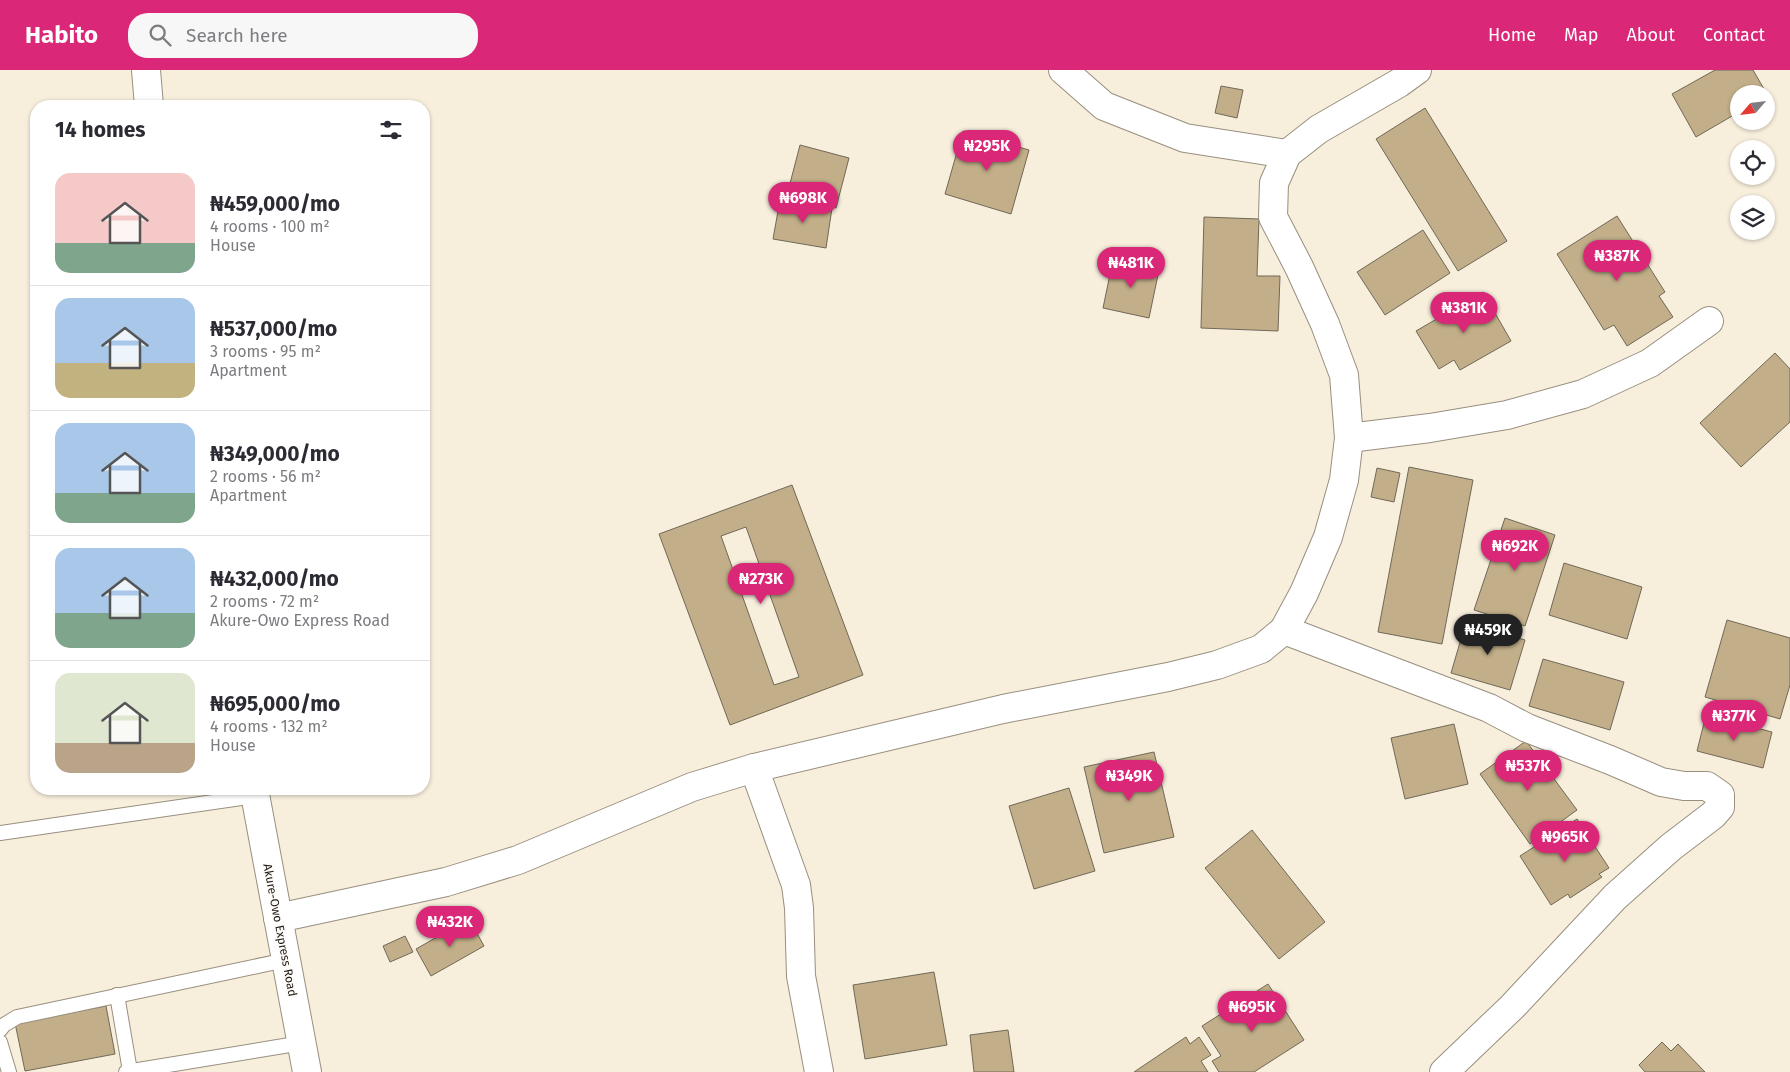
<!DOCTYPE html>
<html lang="en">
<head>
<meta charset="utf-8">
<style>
  :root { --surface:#fff; --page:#f7f7f7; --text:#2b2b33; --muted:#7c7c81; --line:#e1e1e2; --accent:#db2777 }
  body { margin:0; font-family:"Fira Sans",sans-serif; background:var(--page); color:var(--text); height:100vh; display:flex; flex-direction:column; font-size:19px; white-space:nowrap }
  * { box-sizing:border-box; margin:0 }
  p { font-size:16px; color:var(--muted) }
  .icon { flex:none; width:28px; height:28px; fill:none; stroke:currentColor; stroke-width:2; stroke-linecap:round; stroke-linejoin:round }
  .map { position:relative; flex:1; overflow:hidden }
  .panel { position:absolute; left:30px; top:30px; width:400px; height:695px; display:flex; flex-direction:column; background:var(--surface); border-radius:20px; box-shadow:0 1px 4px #0004 }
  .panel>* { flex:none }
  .needle { width:32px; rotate:242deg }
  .controls { position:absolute; left:1730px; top:15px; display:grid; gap:10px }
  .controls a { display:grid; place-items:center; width:45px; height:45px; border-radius:50%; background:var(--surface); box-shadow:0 1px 4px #0004; font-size:25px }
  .price { position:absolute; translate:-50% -42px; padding:0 11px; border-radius:18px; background:var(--accent); color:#fff; font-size:16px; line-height:32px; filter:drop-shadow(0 1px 2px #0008) }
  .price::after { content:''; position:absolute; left:50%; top:30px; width:15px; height:11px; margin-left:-8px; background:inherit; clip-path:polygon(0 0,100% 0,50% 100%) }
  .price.on { background:#222; color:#fff }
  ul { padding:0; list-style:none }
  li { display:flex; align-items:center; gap:15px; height:125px; padding:0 25px }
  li+li { border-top:1px solid var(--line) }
  li span { display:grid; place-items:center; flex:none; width:140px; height:100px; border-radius:15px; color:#555 }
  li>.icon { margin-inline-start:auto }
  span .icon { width:60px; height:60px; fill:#fffc; stroke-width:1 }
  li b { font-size:21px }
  h2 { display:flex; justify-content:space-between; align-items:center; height:60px; padding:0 25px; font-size:21px }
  header { display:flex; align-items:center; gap:30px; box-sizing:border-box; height:70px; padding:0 25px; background:var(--accent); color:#fff }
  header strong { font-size:24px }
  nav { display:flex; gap:28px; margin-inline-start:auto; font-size:18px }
  .search { width:350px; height:45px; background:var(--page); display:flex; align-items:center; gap:12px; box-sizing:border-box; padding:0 18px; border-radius:20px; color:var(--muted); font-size:19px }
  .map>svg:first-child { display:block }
</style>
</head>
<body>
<header>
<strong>Habito</strong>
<div class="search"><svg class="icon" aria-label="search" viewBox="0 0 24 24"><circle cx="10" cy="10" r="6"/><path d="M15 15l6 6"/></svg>Search here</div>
<nav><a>Home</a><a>Map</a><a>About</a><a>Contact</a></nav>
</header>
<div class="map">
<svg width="1790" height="1002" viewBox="0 0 1790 1002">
  <rect width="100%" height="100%" fill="#f7eedc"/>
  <!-- building -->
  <g fill="#c2af89" stroke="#706858" fill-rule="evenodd">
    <polygon points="1715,0 1753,0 1768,26 1766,27 1766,24 1739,24 1739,42 1696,67 1672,24"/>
    <polygon points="1221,16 1243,20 1237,48 1215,43"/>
    <polygon points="1425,38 1507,171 1458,201 1376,69"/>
    <polygon points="963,61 1029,80 1011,144 945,124"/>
    <polygon points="800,75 849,88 836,138 787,125"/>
    <polygon points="780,130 832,138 826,178 773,169"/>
    <polygon points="1617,146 1665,222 1659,226 1673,247 1627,276 1614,255 1604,260 1557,184"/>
    <polygon points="1204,147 1259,149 1257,206 1280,206 1278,261 1201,258"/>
    <polygon points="1423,160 1450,203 1385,245 1357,202"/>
    <polygon points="1113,190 1159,200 1149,248 1103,238"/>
    <polygon points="1483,222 1511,271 1460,300 1454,290 1439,299 1416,261"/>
    <polygon points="1775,283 1790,299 1790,352 1741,397 1700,353"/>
    <polygon points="1409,397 1473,410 1442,574 1378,562"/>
    <polygon points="1377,398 1400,403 1394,432 1371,427"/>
    <path d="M792,415L863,605L730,655L659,464ZM746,457L799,607L774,615L721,466Z"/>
    <polygon points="1505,448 1555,465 1525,556 1474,540"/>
    <polygon points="1564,493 1642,517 1627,569 1549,545"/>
    <polygon points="1727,550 1790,568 1790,615 1780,649 1705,627"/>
    <polygon points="1466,552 1525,570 1510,620 1451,603"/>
    <polygon points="1543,589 1624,612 1610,660 1529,636"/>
    <polygon points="1706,645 1772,662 1763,698 1697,681"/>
    <polygon points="1454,654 1468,714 1405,729 1391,668"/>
    <polygon points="1526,671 1577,740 1530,774 1480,704"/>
    <polygon points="1154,682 1174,767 1104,783 1084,697"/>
    <polygon points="1069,718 1095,801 1034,819 1009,736"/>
    <polygon points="1577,749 1609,798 1599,804 1602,807 1570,828 1568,824 1551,835 1520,786"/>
    <polygon points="1252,760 1325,852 1279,889 1205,798"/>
    <polygon points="469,849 484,876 431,906 416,879"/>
    <polygon points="405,866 413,882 390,892 383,876"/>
    <polygon points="934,902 947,975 865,989 853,915"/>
    <polygon points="1268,914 1304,970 1254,1002 1219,1002 1212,991 1221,986 1202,956"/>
    <polygon points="106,936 115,984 25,1001 15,953"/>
    <polygon points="1008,960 1014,1002 974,1002 970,965"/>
    <polygon points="1186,967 1190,974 1199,967 1211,985 1201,991 1208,1002 1134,1002"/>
    <polygon points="1662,972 1671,981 1678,974 1705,1002 1645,1002 1639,995"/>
  </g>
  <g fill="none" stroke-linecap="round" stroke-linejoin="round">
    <!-- service casing -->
    <g stroke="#988f7f" stroke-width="16">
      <g id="service">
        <polyline points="0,763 255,726"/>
        <polyline points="117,925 130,1001"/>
        <polyline points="0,960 4,955 17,947 286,890"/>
        <polyline points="0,972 9,1002"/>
        <polyline points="126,1002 302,973"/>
      </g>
    </g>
    <!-- minor casing -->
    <g stroke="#988f7f" stroke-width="30">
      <g id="minor">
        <polyline points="1063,0 1104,36 1185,68 1287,84"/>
        <polyline points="1349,368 1430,358 1507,345 1583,324 1650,293 1709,251"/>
        <polyline points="1284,560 1489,638 1527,658 1610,690 1661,712 1684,716 1707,716 1720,725 1720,737 1713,745 1671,777 1615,827 1512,937 1444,1002"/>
        <polyline points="754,698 796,815 799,838 801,906 819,1002"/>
        <polyline points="278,848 446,812 518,790 692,717 754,698 1003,639 1168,607 1217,595 1261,579 1284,560 1304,523 1328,467 1344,410 1349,368 1344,305 1325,254 1299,197 1273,147 1274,113 1287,84 1319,59 1399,13 1417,0"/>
      </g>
    </g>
    <!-- trunk casing -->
    <g stroke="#988f7f" stroke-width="30">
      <g id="trunk">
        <polyline points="146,0 149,36"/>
        <polyline points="254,719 307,1002"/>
      </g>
    </g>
    <!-- service -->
    <use href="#service" stroke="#fff" stroke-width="14"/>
    <!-- minor -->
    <use href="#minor" stroke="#fff" stroke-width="28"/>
    <!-- trunk -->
    <use href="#trunk" stroke="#fff" stroke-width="28"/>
  </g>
  <g text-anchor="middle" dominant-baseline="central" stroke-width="4" stroke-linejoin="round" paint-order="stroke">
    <!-- street labels -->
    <g font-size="12" fill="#1d1a14" stroke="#fefcf9">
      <text transform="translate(280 860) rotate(79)">Akure-Owo Express Road</text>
    </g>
  </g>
</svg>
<div class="controls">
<a><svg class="needle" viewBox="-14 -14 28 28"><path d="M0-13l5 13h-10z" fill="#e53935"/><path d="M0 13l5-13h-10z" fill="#7c7c81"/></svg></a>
<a><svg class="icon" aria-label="locate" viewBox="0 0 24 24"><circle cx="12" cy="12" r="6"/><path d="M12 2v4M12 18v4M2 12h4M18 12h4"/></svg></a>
<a><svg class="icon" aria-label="layers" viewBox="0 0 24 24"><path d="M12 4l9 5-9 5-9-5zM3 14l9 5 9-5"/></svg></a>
</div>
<b class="price" style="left:987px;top:102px">₦295K</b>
<b class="price" style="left:803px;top:154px">₦698K</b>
<b class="price" style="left:1617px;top:212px">₦387K</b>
<b class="price" style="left:1131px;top:219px">₦481K</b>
<b class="price" style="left:1464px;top:264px">₦381K</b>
<b class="price" style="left:1515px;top:502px">₦692K</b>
<b class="price" style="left:761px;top:535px">₦273K</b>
<b class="price on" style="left:1488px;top:586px">₦459K</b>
<b class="price" style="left:1734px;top:672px">₦377K</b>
<b class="price" style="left:1528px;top:722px">₦537K</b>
<b class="price" style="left:1129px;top:732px">₦349K</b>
<b class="price" style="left:1565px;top:793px">₦965K</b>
<b class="price" style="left:450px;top:878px">₦432K</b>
<b class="price" style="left:1252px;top:963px">₦695K</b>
<section class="panel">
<h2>14 homes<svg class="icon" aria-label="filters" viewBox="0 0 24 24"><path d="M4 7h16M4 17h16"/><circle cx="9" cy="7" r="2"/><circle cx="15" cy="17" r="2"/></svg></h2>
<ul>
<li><span style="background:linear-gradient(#f6c9c9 70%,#7fa58c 0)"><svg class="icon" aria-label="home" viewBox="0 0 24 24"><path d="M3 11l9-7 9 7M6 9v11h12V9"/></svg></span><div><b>₦459,000/mo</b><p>4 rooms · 100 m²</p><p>House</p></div></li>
<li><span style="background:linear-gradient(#a9c7e8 65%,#c2b280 0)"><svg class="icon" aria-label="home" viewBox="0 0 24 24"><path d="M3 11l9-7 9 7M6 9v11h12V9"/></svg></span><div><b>₦537,000/mo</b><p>3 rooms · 95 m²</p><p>Apartment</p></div></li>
<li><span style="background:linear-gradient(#a9c7e8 70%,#7fa58c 0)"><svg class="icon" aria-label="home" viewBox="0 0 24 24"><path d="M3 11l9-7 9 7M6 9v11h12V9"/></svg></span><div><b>₦349,000/mo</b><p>2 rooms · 56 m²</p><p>Apartment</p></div></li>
<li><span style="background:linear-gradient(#a9c7e8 65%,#7fa58c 0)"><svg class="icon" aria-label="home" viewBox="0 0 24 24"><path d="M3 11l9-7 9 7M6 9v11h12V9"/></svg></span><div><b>₦432,000/mo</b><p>2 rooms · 72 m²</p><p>Akure-Owo Express Road</p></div></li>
<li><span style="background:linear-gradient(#dfe7d0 70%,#b9a48a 0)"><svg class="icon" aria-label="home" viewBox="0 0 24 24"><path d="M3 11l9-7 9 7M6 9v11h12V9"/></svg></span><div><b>₦695,000/mo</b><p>4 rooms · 132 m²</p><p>House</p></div></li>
</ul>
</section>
</div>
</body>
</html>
